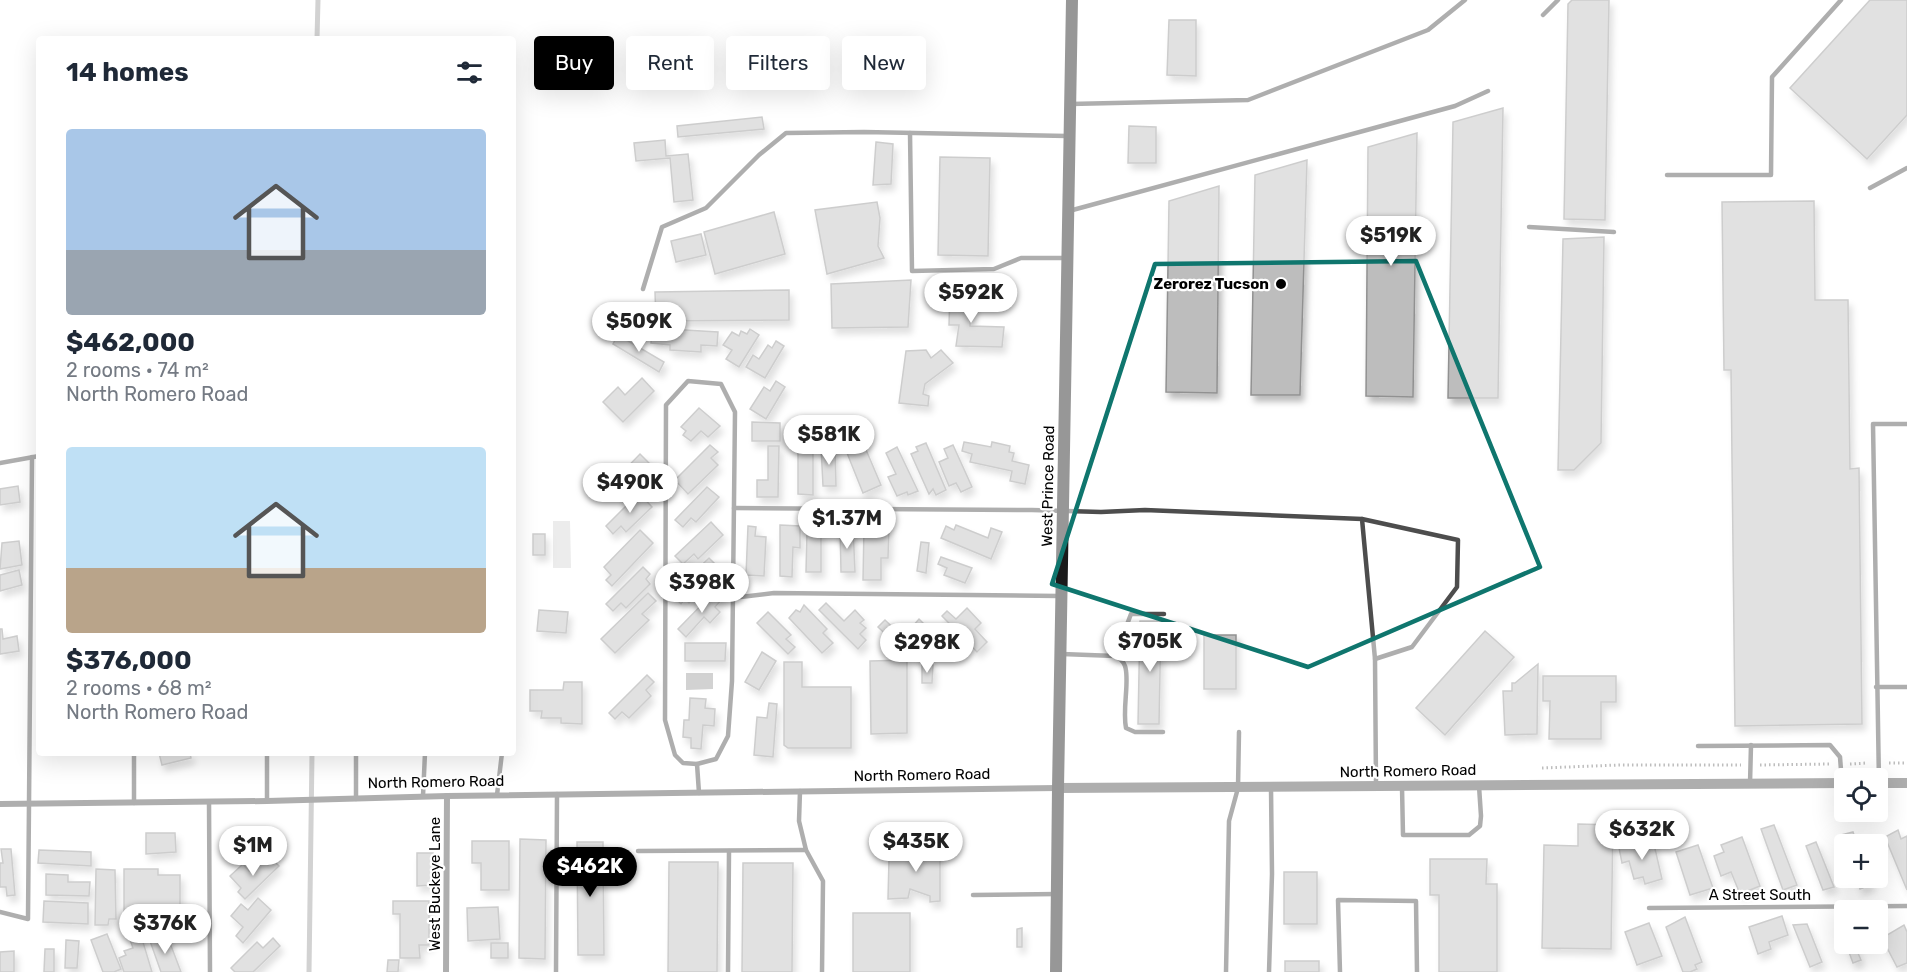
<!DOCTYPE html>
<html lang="en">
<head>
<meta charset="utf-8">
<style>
  :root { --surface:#fff; --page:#f2f2f3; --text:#1f2937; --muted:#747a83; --accent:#000 }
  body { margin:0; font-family:Rubik,sans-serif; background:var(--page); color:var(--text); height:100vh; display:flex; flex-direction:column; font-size:22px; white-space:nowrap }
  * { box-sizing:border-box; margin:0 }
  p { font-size:20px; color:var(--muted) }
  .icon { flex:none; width:33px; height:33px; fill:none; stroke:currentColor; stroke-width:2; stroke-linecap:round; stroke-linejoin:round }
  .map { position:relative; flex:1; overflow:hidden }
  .sheet { position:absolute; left:36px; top:36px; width:480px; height:720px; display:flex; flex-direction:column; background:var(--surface); border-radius:6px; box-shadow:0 6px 24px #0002 }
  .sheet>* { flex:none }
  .top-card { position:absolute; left:534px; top:36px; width:570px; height:54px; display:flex; gap:12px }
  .tools { position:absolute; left:1834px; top:768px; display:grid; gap:12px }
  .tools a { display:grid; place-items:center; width:54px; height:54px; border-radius:6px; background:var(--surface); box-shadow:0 6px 24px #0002; font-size:30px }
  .price { position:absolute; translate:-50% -51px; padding:0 14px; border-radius:21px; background:#fff; color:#222; font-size:20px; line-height:39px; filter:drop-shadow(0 2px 3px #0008) }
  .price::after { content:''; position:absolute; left:50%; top:36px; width:18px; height:14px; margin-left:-9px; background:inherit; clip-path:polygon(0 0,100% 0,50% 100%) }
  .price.current { background:var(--accent); color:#fff }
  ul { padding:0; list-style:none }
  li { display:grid; align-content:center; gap:12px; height:318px; padding:0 30px }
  li span { display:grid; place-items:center; height:186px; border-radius:6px; color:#555 }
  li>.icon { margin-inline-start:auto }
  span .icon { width:108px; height:108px; fill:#fffc; stroke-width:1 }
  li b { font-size:26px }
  h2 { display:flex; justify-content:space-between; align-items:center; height:72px; padding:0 30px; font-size:26px }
  .tag { padding:0 21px; border-radius:6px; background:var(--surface); box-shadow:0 6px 24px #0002; font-size:21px; line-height:54px }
  .tag.current { background:var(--accent); color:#fff }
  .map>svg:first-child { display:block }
</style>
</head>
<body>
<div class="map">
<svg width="1907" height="972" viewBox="0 0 1907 972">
  <defs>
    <filter id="shadow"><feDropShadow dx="3.5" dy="6" stdDeviation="3" flood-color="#0004"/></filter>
  </defs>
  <rect width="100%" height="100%" fill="#fff"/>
  <!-- green -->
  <polygon fill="#d4d4d4" points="553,521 570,521 571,568 553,568"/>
  <!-- water -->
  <polygon fill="#9b9b9b" points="686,673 713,673 713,689 686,690"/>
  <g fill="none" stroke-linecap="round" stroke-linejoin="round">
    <!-- stream -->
    <g stroke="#9b9b9b" stroke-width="5">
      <polyline points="317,39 318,0"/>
      <polyline points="309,972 312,753"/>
    </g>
  </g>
  <!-- building -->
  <g fill="#bdbdbd" stroke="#919191" stroke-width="1.5" filter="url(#shadow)">
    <polygon points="1572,0 1609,0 1605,220 1564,219 1568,4"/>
    <polygon points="1870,0 1907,0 1907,115 1867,159 1790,88"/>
    <polygon points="1169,20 1196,20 1196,76 1167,75"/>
    <polygon points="1503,108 1498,398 1448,398 1453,122"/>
    <polygon points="762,117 764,129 678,137 677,126"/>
    <polygon points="1129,126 1156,127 1156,163 1128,163"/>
    <polygon points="1417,133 1413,397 1366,396 1368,147"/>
    <polygon points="665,140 666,156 688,154 693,200 674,202 670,158 636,161 634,143"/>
    <polygon points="876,142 893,144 891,184 873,185"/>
    <polygon points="940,157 990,158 988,256 938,255"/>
    <polygon points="1307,160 1300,395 1251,395 1255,175"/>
    <polygon points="1219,186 1217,393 1166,392 1169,201"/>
    <polygon points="1814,201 1815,300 1848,300 1850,469 1859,468 1862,724 1735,726 1731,370 1724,370 1722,202"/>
    <polygon points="877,202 880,218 878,246 884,258 827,274 815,210"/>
    <polygon points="774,212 785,254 715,274 704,232"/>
    <polygon points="701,234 706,255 676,262 671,241"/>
    <polygon points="1604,237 1601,443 1574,470 1558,470 1563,239"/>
    <polygon points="911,280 908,327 832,328 831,284"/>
    <polygon points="789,290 789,320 656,321 655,292"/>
    <polygon points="950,290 971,292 970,326 1004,327 1002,347 956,346 959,325 949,325"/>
    <polygon points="652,328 718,332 717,346 701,345 701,352 670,350 670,345 651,343"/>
    <polygon points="750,329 759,335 739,367 726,359 732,350 723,345 732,332 739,336 741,331 747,334"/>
    <polygon points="618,335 664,362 659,372 613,344"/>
    <polygon points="776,341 784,346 765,378 746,367 753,355 759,359 768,345 772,348"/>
    <polygon points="926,350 931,358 941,350 953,363 925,384 923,394 929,396 928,406 899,403 906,351"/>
    <polygon points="642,378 654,391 623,422 603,402 618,387 625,395"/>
    <polygon points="776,381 785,387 766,419 750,409 764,387 770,391"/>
    <polygon points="699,408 720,426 708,437 701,431 691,441 683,435 686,431 681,427"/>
    <polygon points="752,422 780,423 780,441 752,441"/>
    <polygon points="964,442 991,447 992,442 1010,446 1009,452 1014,453 1012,461 1029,465 1025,484 1010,481 1012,471 970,462 972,454 962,451"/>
    <polygon points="926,443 946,490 936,495 933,489 929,494 911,454 918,451 916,447"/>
    <polygon points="710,445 718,452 711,458 718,465 688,494 675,480"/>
    <polygon points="864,445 881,485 863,493 847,453"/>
    <polygon points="953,445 972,487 961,492 956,483 949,486 939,462 948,458 944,449"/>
    <polygon points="768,446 779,446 778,497 757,497 757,480 768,480"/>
    <polygon points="835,446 836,486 823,486 821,447"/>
    <polygon points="897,447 918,491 908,495 907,492 897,496 888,477 896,474 886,453"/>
    <polygon points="798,450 813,450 813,495 798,494"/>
    <polygon points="640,454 649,463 645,468 649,471 625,496 612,483"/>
    <polygon points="18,486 20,502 0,505 0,489"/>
    <polygon points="707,487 719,497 696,522 691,518 683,527 675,520"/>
    <polygon points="639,493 652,507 626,532 621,526 613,534 606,526"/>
    <polygon points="711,522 723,535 698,559 694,554 683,564 675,556"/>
    <polygon points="864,524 878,524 878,529 889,529 888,558 881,558 881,580 863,580"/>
    <polygon points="780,525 800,526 800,548 793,547 792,577 780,576"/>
    <polygon points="956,525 988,538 991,528 1002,532 991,559 941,538 946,526 954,530"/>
    <polygon points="748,526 756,527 755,536 766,537 764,576 746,575"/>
    <polygon points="853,526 855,572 841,572 840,527"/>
    <polygon points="640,530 653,543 612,586 606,580 611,575 604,567"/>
    <polygon points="807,530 821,530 821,572 806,572"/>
    <rect x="533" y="534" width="12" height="21"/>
    <polygon points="19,541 22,565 0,569 2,543"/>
    <polygon points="921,542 929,543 926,573 917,571"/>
    <polygon points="941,557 972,568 965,583 944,575 947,568 938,564"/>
    <polygon points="709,558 718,567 713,572 717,577 689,603 685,599 681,604 671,594"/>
    <polygon points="643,567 650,574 646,579 650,584 626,608 621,603 613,611 606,604"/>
    <polygon points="19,570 22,585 0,591 0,575"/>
    <polygon points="715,591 723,598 715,607 720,612 710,623 704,617 686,637 678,629"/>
    <polygon points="648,593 656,601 642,614 649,620 615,653 601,639"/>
    <polygon points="826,603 844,621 855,610 864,620 860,623 866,628 860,634 866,640 858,649 819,610"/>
    <polygon points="804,605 827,629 823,633 833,643 822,653 789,618 796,610 800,612"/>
    <polygon points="967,608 981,623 975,629 987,642 977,652 942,616 947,611 956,619"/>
    <polygon points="539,610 568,612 566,633 537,631"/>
    <polygon points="768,612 791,635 786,639 795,647 788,654 757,623"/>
    <polygon points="919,619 937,637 931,644 913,626"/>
    <polygon points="885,620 907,641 900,648 878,627"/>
    <polygon points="1140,621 1161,621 1159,724 1138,724"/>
    <polygon points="0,629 2,629 3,639 17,636 19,651 0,654"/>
    <polygon points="1485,631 1514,657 1445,735 1416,708"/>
    <rect x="1204" y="635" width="32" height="54"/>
    <polygon points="685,643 726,643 725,661 685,661"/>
    <polygon points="762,652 776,661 759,690 745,682"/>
    <polygon points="907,660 907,733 871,734 870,661"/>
    <polygon points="784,662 802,662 802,687 851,687 851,748 788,748 784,745"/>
    <polygon points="1538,664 1537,734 1505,735 1503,691 1512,691 1512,683 1515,683"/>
    <polygon points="922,665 933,665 932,683 922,683"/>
    <polygon points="647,675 654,682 646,690 651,696 629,718 622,712 615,719 609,713"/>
    <polygon points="1543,676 1616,676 1616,702 1601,702 1601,739 1549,739 1550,701 1543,701"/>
    <polygon points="564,682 582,682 582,724 561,723 561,718 541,718 542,711 530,711 530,690 563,690"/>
    <polygon points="690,698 706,699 705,708 715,709 714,726 703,725 701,749 691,748 691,738 683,737 684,720 689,720"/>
    <polygon points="769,703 777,704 773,757 754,755 757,717 767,718"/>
    <polygon points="159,753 190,753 191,758 162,765"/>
    <polygon points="1578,824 1613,825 1611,949 1542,948 1544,845 1578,846"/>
    <polygon points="1774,825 1797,885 1783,890 1761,829"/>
    <polygon points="267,830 274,846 246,858 239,842"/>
    <polygon points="1898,830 1901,839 1907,836 1907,890 1885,837"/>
    <polygon points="1853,832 1857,844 1845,844 1845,847 1841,835"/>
    <polygon points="146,833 175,833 176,852 146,854"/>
    <polygon points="1742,837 1760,886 1740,894 1731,872 1721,876 1714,856 1724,852 1721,845"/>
    <polygon points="520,839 546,840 545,959 519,958"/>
    <polygon points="940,839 940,901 930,902 930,896 910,889 908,898 888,899 889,859"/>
    <polygon points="1653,840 1662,879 1645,884 1643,877 1634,879 1629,861 1622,863 1619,848"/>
    <polygon points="472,841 509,841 509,890 481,890 481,863 472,863"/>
    <polygon points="577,842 603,842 604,955 578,955"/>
    <polygon points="1816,842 1834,887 1823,890 1806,846"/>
    <polygon points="1698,845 1713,888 1690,895 1676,852"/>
    <polygon points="1,849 11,849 15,895 7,896 6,887 0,887 0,863 3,863"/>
    <polygon points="39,850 91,852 91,866 38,863"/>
    <polygon points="417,853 433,853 433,885 417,886"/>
    <polygon points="262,859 268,865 273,860 279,866 245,899 238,892 241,888 230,876 243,864 249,871"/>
    <polygon points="1430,859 1487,859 1486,884 1497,884 1497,972 1439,972 1439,895 1430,895"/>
    <polygon points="669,862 718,862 717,972 668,972"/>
    <polygon points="743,863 793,863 792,972 742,972"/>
    <polygon points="96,869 115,870 116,919 109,919 108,925 95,925"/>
    <polygon points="124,869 158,869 158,875 180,875 180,924 124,923"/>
    <rect x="1284" y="872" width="33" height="52"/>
    <polygon points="46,874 68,875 68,882 90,882 89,896 46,895"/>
    <polygon points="1856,878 1869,878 1871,885 1860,889"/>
    <polygon points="258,898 271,910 243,943 236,936 243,927 231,916 241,904 248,910"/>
    <polygon points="44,901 88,903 88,924 43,922"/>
    <polygon points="393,901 429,901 429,945 419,945 420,958 400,958 400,914 393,914"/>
    <polygon points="498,907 500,939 468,941 467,908"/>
    <rect x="853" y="913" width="57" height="59"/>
    <polygon points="1782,916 1788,935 1769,942 1771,949 1758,954 1749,927"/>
    <polygon points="1685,917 1702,962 1695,965 1697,969 1690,972 1683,972 1666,927"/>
    <polygon points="1649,923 1662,956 1637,965 1625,932"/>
    <polygon points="1807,924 1822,962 1810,967 1793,925"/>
    <polygon points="1904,925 1907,932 1907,963 1897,967 1882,938"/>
    <polygon points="1022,928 1022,947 1017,947 1017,929"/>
    <polygon points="140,932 152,972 124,972 119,958 126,955 124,951 133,948 129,937"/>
    <polygon points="107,934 121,969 114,972 103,972 91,940"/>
    <polygon points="167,935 181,972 161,972 150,941"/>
    <polygon points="273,938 280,946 253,972 235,972 231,968 257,942 263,948"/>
    <polygon points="66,940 79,941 77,968 65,968"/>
    <rect x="491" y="943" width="17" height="15"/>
    <polygon points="1846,944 1854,944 1861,960 1853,963"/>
    <polygon points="45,949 54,949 54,972 44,972"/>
    <polygon points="14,951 14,972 0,972 0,952"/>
    <polygon points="388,960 399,960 398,972 387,972"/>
    <rect x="1285" y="961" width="34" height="11"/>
  </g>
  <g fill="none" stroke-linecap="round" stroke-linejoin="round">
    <!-- path -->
    <g stroke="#6f6f6f" stroke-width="3" stroke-dasharray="1.5 3" stroke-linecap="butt">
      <polyline points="1889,763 1907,763"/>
      <polyline points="1850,764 1867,763"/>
      <polyline points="1760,765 1831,764"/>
      <polyline points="1542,768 1619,765 1741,765"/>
    </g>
    <!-- service -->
    <g stroke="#4d4d4d" stroke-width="4.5">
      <polyline points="1543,15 1558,0"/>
      <polyline points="1070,104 1248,100 1428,30 1465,0"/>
      <polyline points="910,133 912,271 994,269 1021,258 1065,258"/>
      <polyline points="1667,175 1771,175 1772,77 1841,0"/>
      <polyline points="1870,188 1907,168"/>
      <polyline points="1069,211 1455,106 1488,91"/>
      <polyline points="1529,227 1614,232"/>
      <polyline points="643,289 662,227 706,208 759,155 786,133 864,132 1067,136"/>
      <polygon points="688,381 721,384 735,412 732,681 728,736 716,759 697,764 683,763 675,755 665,720 666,405"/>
      <polyline points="0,463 39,456"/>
      <polyline points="734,508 1032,510 1101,512 1145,510 1362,519 1375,659 1376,784"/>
      <polyline points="1362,519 1458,540 1457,587 1412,647 1375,659"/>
      <polyline points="732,598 774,593 1059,596"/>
      <path d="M1062,654L1115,656C1120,658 1123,661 1125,666C1130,680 1122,709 1126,728L1135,732H1163"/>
      <polyline points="1115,656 1131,614 1164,614"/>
      <polyline points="1876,687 1907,687"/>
      <polyline points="1698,746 1830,745 1840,757 1842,783"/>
      <polyline points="356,753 356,799"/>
      <polyline points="697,764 699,793"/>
      <polyline points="1879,783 1873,424 1907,424"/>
      <polyline points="1750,784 1751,745"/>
      <polyline points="1402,787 1403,835 1469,835 1480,826 1481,816 1479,786"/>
      <polyline points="800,791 799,821 806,850 823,881 822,972"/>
      <polyline points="497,795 502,753"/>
      <polyline points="423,796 425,753"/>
      <polyline points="267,801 267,753"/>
      <polyline points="209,802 210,972"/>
      <polyline points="134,803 134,753"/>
      <polyline points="638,851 806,850"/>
      <polyline points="973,895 1057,894"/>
      <polyline points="1649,908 1907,906"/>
      <polyline points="0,912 28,919 32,457"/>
      <polyline points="556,972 557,794"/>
      <polyline points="728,972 729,851"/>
      <polyline points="1226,972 1229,821 1238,788 1239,732"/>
      <polyline points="1269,972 1272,874 1271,788"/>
      <polyline points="1340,972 1338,900 1416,901 1417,972"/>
    </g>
    <!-- minor -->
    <g stroke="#4d4d4d" stroke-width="6">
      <polyline points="0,804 267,801 447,796 1058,788"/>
      <polyline points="446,972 447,796"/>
    </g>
    <!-- tertiary -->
    <g stroke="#4d4d4d" stroke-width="10">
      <polyline points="1878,783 1907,783"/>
      <polyline points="1058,788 1845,783"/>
    </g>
    <!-- secondary -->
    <polyline stroke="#1a1a1a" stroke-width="12" points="1056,972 1058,788 1072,0"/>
  </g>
  <!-- marked area -->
  <path d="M0 0H1907V972H0ZM1416,261L1540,567L1308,667L1052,584L1155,264Z" fill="#fff" fill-opacity=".55" fill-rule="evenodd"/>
  <path fill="none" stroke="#0f766e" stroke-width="4.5" stroke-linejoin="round" d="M1416,261L1540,567L1308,667L1052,584L1155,264Z"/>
  <!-- markers -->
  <circle fill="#000" stroke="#fff" stroke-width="2" cx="1281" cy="284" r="6"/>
  <g text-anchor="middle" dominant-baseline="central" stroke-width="4.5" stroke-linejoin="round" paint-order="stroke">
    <!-- poi labels -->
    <g font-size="15" font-weight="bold" fill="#000" stroke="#fff" text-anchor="end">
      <text x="1269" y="284">Zerorez Tucson</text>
    </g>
    <!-- street labels -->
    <g font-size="15" fill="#000" stroke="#fff">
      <text transform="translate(1048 486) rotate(-89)">West Prince Road</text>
      <text transform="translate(1408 771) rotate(-1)">North Romero Road</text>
      <text transform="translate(922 775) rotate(-1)">North Romero Road</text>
      <text transform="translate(436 782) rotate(-1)">North Romero Road</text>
      <text transform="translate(435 884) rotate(-90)">West Buckeye Lane</text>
      <text x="1760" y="895">A Street South</text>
    </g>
  </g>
</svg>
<div class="tools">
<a><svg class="icon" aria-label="locate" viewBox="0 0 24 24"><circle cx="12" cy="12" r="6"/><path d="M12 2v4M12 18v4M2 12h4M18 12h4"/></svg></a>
<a>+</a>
<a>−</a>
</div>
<b class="price" style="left:1391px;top:267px">$519K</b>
<b class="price" style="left:971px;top:324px">$592K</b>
<b class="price" style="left:639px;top:353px">$509K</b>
<b class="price" style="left:829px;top:466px">$581K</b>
<b class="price" style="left:630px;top:514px">$490K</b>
<b class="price" style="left:847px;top:550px">$1.37M</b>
<b class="price" style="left:702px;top:614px">$398K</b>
<b class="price" style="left:1150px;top:673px">$705K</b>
<b class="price" style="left:927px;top:674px">$298K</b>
<b class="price" style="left:1642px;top:861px">$632K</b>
<b class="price" style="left:916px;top:873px">$435K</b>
<b class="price" style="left:253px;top:877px">$1M</b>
<b class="price current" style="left:590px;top:898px">$462K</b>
<b class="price" style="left:165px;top:955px">$376K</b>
<div class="top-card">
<a class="tag current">Buy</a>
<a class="tag">Rent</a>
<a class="tag">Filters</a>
<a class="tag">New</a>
</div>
<section class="sheet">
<h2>14 homes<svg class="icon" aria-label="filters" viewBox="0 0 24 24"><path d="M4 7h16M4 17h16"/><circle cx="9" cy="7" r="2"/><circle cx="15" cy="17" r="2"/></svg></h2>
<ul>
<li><span style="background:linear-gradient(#a9c7e8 65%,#9aa5b1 0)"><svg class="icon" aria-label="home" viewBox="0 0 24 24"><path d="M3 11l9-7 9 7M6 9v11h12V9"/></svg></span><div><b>$462,000</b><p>2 rooms · 74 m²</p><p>North Romero Road</p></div></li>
<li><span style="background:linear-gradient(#bfe0f5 65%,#b9a48a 0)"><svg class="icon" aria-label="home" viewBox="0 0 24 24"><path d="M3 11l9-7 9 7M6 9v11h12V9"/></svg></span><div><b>$376,000</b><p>2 rooms · 68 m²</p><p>North Romero Road</p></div></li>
</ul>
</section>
</div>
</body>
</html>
